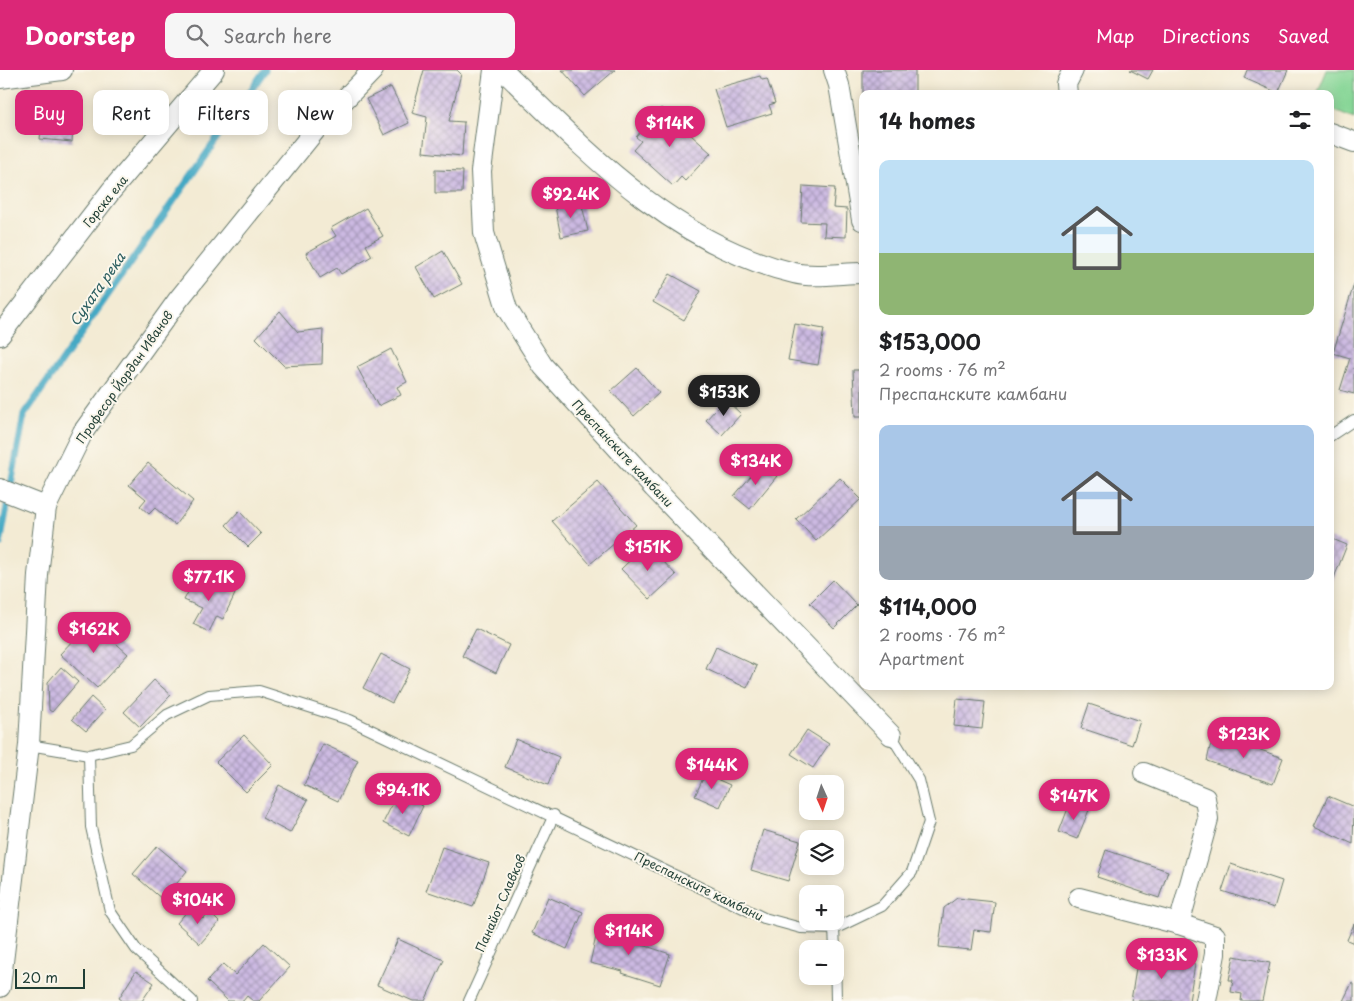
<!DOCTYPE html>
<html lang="en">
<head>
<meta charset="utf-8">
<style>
  :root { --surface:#fff; --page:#f6f6f6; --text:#202124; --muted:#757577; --accent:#db2777 }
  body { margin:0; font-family:"Playpen Sans",sans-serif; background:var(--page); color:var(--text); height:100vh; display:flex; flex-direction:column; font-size:19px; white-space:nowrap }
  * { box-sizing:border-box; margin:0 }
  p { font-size:16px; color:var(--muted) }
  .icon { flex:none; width:28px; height:28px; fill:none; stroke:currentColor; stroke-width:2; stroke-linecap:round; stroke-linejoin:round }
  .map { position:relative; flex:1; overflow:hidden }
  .sheet { position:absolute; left:859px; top:20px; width:475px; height:600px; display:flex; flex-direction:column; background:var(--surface); border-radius:10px; box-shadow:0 2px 12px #0003 }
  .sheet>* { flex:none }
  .banner { position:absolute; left:15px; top:20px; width:475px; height:45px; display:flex; gap:10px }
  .needle { width:32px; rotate:177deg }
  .tools { position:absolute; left:799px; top:705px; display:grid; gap:10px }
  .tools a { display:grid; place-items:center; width:45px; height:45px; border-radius:10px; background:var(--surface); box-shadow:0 2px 12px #0003; font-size:25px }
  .scale { position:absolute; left:15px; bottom:12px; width:70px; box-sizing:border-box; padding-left:5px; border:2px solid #1f3d34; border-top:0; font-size:14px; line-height:18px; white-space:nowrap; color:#1f3d34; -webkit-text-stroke:4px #fbf7ec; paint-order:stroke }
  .price { position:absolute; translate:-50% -42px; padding:0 11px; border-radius:18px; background:var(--accent); color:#fff; font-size:16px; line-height:32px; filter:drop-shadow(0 1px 2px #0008) }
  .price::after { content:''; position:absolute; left:50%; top:30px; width:15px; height:11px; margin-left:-8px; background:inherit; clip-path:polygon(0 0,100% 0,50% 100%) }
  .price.current { background:#222; color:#fff }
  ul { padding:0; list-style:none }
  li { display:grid; align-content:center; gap:10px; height:265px; padding:0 20px }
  li span { display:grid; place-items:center; height:155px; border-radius:10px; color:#555 }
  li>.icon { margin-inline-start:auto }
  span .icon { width:90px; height:90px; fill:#fffc; stroke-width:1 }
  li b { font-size:21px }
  h2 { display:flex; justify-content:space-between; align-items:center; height:60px; padding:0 20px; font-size:21px }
  .chip { padding:0 18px; border-radius:10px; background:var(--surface); box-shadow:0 2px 12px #0003; font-size:18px; line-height:45px }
  .chip.current { background:var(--accent); color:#fff }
  header { display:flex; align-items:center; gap:30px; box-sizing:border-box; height:70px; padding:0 25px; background:var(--accent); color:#fff }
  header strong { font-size:24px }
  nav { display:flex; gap:28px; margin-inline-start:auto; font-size:18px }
  .search { width:350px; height:45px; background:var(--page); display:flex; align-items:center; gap:12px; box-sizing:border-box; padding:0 18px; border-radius:10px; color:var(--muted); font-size:19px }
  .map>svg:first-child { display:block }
</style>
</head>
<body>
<header>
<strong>Doorstep</strong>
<div class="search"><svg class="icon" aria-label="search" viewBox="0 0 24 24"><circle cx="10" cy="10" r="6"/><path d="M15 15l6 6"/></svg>Search here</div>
<nav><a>Map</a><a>Directions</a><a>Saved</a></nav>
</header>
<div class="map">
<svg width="1354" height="931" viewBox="0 0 1354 931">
  <defs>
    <pattern id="building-cross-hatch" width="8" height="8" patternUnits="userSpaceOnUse" patternTransform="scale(1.25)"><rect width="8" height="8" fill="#ccb9e2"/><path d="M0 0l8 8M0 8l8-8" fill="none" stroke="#a598b8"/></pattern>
  </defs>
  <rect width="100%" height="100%" fill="#fbf7ec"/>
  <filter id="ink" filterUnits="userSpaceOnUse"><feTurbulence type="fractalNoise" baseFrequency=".02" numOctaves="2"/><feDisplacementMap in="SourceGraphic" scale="10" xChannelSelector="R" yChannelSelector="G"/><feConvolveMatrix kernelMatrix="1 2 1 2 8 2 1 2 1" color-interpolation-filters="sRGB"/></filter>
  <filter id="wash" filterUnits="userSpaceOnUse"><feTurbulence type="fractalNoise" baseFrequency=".0096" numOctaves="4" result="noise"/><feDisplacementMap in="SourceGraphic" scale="20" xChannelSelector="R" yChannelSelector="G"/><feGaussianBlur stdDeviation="1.12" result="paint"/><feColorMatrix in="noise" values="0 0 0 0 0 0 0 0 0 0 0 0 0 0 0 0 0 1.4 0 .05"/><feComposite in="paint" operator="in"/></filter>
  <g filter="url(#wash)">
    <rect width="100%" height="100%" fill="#f3ebd4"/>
    <!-- pitch -->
    <polygon fill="#85d595" stroke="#528964" points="1327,0 1354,0 1354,49 1330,39 1330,24 1317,24"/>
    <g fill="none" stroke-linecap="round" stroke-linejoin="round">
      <!-- stream -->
      <polyline stroke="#44a9c4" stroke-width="7" points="0,474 24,345 265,0"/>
    </g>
    <g id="blocks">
      <!-- building -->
      <g fill="url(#building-cross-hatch)">
        <polygon points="424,0 457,0 461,4 449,51 464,52 462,86 423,82 427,47 412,43"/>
        <polygon points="562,0 615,0 585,26"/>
        <rect x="863" y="0" width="52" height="24"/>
        <polygon points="1130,0 1153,0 1148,9"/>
        <polygon points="1247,0 1288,0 1278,23 1244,8"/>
        <polygon points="760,6 762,10 767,9 775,33 769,35 772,43 726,57 714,19"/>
        <polygon points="391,17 409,53 384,65 366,29"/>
        <polygon points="44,32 75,35 72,72 40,69"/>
        <polygon points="661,38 711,83 685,111 681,107 673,116 633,80 641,71 636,67"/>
        <polygon points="435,100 463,101 462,123 435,123"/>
        <polygon points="803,116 835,118 833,138 847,139 846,167 824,166 825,153 801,152"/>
        <polygon points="581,131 588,161 561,167 555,136"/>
        <polygon points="366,138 383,166 366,175 372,186 341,204 337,198 320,208 306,183 336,166 331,158"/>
        <polygon points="443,181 462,214 434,229 416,197"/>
        <polygon points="670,204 701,221 684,250 653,232"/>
        <polygon points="1354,214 1354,324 1340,320 1350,288 1333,283"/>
        <polygon points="280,241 298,262 323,259 322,294 284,296 256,268"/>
        <polygon points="795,254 824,259 818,295 788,290"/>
        <polygon points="391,279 407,312 397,317 401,325 378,336 357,297"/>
        <polygon points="637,298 659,323 634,346 611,321"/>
        <polygon points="853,300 862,300 862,347 855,347"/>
        <polygon points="725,329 741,344 722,365 706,350"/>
        <polygon points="148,393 193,431 175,455 155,438 149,444 140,436 146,429 129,415"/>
        <polygon points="762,393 777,406 750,439 734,426"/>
        <polygon points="840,408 861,429 816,471 796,449"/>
        <polygon points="598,412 636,455 590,494 552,451"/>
        <polygon points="239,441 261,464 248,477 226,455"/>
        <polygon points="1330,468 1347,475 1330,518"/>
        <polygon points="647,474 676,505 650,529 621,499"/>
        <polygon points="197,505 235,524 223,549 217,546 209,562 193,554 202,538 184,530"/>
        <polygon points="833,510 857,535 834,558 810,533"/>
        <polygon points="91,551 128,584 97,618 60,584"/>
        <polygon points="476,559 509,575 496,603 462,586"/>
        <polygon points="716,577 757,596 747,618 706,599"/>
        <polygon points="381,584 410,599 392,633 363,618"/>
        <polygon points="61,597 78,612 52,642 49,640 48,612"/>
        <polygon points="154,610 171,625 140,657 124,642"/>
        <polygon points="91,627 105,640 86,661 72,649"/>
        <polygon points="957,629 985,632 982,659 954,656"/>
        <polygon points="1089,634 1140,651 1132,675 1081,658"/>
        <polygon points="807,660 829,674 813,698 791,684"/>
        <polygon points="1216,664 1283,688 1273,714 1207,691 1210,677"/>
        <polygon points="244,665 273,695 246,722 216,692"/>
        <polygon points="516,669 559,687 548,715 505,697"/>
        <polygon points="323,674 358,690 338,731 304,715"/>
        <polygon points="705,704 730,715 720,737 695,726"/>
        <polygon points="279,715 308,730 290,763 262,748"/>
        <polygon points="398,723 423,736 409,766 383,753"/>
        <polygon points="1328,726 1354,737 1353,774 1314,756"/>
        <polygon points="1070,733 1089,740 1077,769 1059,762"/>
        <polygon points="763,760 800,771 788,811 751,800"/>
        <polygon points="157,776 187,801 163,830 133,804"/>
        <polygon points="442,777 489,793 473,837 426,821"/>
        <polygon points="1106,780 1168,801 1159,828 1097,807"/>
        <polygon points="1231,794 1282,811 1274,838 1222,821"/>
        <polygon points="548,827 583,842 567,879 532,863"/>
        <polygon points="957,828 995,832 991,862 974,860 971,880 939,877 944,838"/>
        <polygon points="190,838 203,849 209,842 219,852 200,874 177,853"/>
        <polygon points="1354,854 1354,873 1347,870"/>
        <polygon points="606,859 643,868 643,875 670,884 660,915 622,903 623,901 590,893 597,862 605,864"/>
        <polygon points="398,869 444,890 425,931 413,931 377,915"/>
        <polygon points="264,873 290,897 259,931 253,931 247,926 243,931 228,931 207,911 223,894 235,905"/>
        <polygon points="1138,885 1195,894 1189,931 1131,931"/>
        <polygon points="1234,886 1270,893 1262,931 1241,931 1242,924 1231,922 1233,910 1229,910"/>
        <polygon points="136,901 154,913 142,931 123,931 119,928"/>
        <polygon points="1352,913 1354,914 1354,931 1343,931"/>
      </g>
    </g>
  </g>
  <g filter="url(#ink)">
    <use href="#blocks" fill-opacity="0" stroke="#697a6c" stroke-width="1"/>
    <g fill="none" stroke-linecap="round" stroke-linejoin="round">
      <!-- lane casing -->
      <g stroke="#697a6c" stroke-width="12">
        <g id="lane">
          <polyline points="1330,366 1354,350"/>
          <polyline points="29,675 89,685 131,675 167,645 209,625 259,621 350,650 764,848 801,858 834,859 882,836 912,802 929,752 919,710 891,665"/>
          <polyline points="89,685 91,757 110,841 136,879 192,931"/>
          <polyline points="834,859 835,879"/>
          <polyline points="835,881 836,931"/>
          <polyline points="469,931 554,745"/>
        </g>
      </g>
      <!-- street casing -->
      <g stroke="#697a6c" stroke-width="22">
        <g id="street">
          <polyline points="494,0 481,101 484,163 507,239 543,296 654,418 891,665"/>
          <path d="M503,0C588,83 675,175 794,203C813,208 843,203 862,203"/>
          <polyline points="834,0 839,15 862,150"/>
          <polyline points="0,8 62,0"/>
          <polyline points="1067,24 1066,14 1073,0"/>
          <polyline points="1330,63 1354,72"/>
          <polyline points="0,265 111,121 214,0"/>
          <polyline points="0,419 46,437"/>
          <polyline points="1144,703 1205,728 1208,749 1179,854"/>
          <polyline points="1079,828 1179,854 1215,866 1215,884 1206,931"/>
          <polyline points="0,917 29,675 38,505 46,437 83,362 178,230 317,58 373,0"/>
        </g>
      </g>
      <!-- lane -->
      <use href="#lane" stroke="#fff" stroke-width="10"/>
      <!-- street -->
      <use href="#street" stroke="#fff" stroke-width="20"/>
    </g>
  </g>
  <g text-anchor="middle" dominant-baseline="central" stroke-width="4" stroke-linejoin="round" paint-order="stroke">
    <!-- street labels -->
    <g font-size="12" fill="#1f3d34" stroke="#fbf7ec">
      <text transform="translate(105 131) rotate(-51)">Горска ела</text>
      <text transform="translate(124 307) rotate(-55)">Професор Йордан Иванов</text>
      <text transform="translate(623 383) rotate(47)">Преспанските камбани</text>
      <text transform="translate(699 816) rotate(26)">Преспанските камбани</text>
      <text transform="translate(500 833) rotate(-66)">Панайот Славков</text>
    </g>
    <!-- water labels -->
    <g font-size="14" font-style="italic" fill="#2a5d5f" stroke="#fbf7ec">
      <text transform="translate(97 219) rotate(-55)">Сухата река</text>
    </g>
  </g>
</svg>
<div class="tools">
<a><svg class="needle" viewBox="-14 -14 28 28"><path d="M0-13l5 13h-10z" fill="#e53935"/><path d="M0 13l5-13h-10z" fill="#757577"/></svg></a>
<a><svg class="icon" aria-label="layers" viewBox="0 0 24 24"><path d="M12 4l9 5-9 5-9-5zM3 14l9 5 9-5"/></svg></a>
<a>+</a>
<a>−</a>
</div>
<div class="scale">20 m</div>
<b class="price" style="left:670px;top:78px">$114K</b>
<b class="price" style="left:571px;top:149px">$92.4K</b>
<b class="price current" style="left:724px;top:347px">$153K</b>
<b class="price" style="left:756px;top:416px">$134K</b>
<b class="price" style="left:648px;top:502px">$151K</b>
<b class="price" style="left:209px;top:532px">$77.1K</b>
<b class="price" style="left:94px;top:584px">$162K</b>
<b class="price" style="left:1244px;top:689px">$123K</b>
<b class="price" style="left:712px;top:720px">$144K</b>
<b class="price" style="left:403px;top:745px">$94.1K</b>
<b class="price" style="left:1074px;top:751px">$147K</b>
<b class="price" style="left:198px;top:855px">$104K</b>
<b class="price" style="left:629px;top:886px">$114K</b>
<b class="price" style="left:1162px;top:910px">$133K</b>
<div class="banner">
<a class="chip current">Buy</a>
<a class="chip">Rent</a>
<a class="chip">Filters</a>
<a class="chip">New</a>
</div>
<section class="sheet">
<h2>14 homes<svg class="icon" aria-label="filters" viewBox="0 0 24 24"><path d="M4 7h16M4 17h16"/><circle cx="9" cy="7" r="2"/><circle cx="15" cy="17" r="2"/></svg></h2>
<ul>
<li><span style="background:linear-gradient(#bfe0f5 60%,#8fb573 0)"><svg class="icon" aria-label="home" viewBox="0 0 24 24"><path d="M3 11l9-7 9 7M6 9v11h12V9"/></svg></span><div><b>$153,000</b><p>2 rooms · 76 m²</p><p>Преспанските камбани</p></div></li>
<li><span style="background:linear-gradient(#a9c7e8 65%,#9aa5b1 0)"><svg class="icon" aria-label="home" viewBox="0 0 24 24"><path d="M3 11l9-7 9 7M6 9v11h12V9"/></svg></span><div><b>$114,000</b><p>2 rooms · 76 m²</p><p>Apartment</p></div></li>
</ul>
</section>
</div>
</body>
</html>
